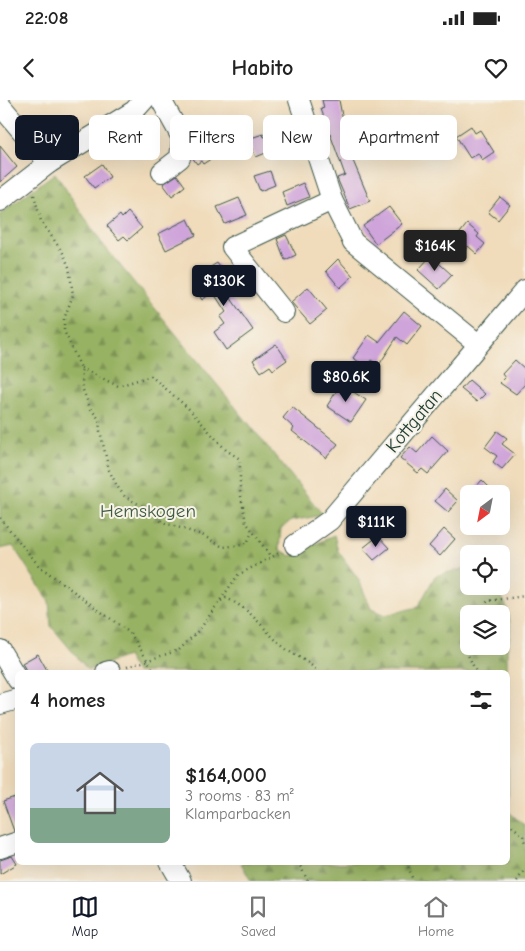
<!DOCTYPE html>
<html lang="en">
<head>
<meta charset="utf-8">
<style>
  :root { --surface:#fff; --page:#f2f2f2; --text:#222; --muted:#767676; --line:#e0e0e0; --accent:#111827 }
  body { margin:0; font-family:"Comic Neue",sans-serif; background:var(--page); color:var(--text); height:100vh; display:flex; flex-direction:column; font-size:19px; white-space:nowrap }
  * { box-sizing:border-box; margin:0 }
  p { font-size:16px; color:var(--muted) }
  .icon { flex:none; width:28px; height:28px; fill:none; stroke:currentColor; stroke-width:2; stroke-linecap:round; stroke-linejoin:round }
  .map { position:relative; flex:1; overflow:hidden }
  .sheet { position:absolute; left:15px; top:570px; width:495px; height:195px; display:flex; flex-direction:column; background:var(--surface); border-radius:8px; box-shadow:0 5px 20px #0002 }
  .sheet>* { flex:none }
  .guide { position:absolute; left:15px; top:15px; width:495px; height:45px; display:flex; gap:10px }
  .needle { width:32px; rotate:212deg }
  .fabs { position:absolute; left:460px; top:385px; display:grid; gap:10px }
  .fabs a { display:grid; place-items:center; width:50px; height:50px; border-radius:8px; background:var(--surface); box-shadow:0 5px 20px #0002; font-size:25px }
  .price { position:absolute; translate:-50% -42px; padding:0 11px; border-radius:5px; background:var(--accent); color:#fff; font-size:16px; line-height:32px; filter:drop-shadow(0 1px 2px #0008) }
  .price::after { content:''; position:absolute; left:50%; top:30px; width:15px; height:11px; margin-left:-8px; background:inherit; clip-path:polygon(0 0,100% 0,50% 100%) }
  .price.active { background:#222; color:#fff }
  ul { padding:0; list-style:none }
  li { display:flex; align-items:center; gap:15px; height:125px; padding:0 15px }
  li+li { border-top:1px solid var(--line) }
  li span { display:grid; place-items:center; flex:none; width:140px; height:100px; border-radius:8px; color:#555 }
  li>.icon { margin-inline-start:auto }
  span .icon { width:60px; height:60px; fill:#fffc; stroke-width:1 }
  li b { font-size:21px }
  h2 { display:flex; justify-content:space-between; align-items:center; height:60px; padding:0 15px; font-size:21px }
  .chip { padding:0 18px; border-radius:8px; background:var(--surface); box-shadow:0 5px 20px #0002; font-size:18px; line-height:45px }
  .chip.active { background:var(--accent); color:#fff }
  .status { display:flex; justify-content:space-between; align-items:center; height:35px; padding:0 25px; background:var(--surface); direction:ltr }
  .status svg { height:14px; fill:currentColor }
  header { display:flex; justify-content:space-between; align-items:center; height:65px; padding:0 15px; background:var(--surface); font-size:22px; font-weight:600 }
  .tabs { display:flex; justify-content:space-around; align-items:center; height:70px; border-top:1px solid var(--line); background:var(--surface); font-size:14px; color:var(--muted) }
  .tabs a { display:grid; justify-items:center; gap:2px }
  .tabs .active { color:var(--accent) }
  .map>svg:first-child { display:block }
</style>
</head>
<body>
<div class="status"><b>22:08</b><svg viewBox="0 0 49 12"><path d="M0 12V9h3v3zM5 12V6h3v6zM10 12V3h3v9zM15 12V0h3v12zM26 1h20v11H26zM47 4h2v5h-2z"/></svg></div>
<header><svg class="icon" aria-label="back" viewBox="0 0 24 24"><path d="M15 5l-7 7 7 7"/></svg>Habito<svg class="icon" aria-label="heart" viewBox="0 0 24 24"><path d="M12 20l-8-8c-3-5 5-10 8-4 3-6 11-1 8 4z"/></svg></header>
<div class="map">
<svg width="525" height="781" viewBox="0 0 525 781">
  <defs>
    <pattern id="forest-firs" width="22" height="20" patternUnits="userSpaceOnUse" patternTransform="scale(1.25)"><rect width="22" height="20" fill="#98b264"/><path d="M5 1l3.5 6h-7zM16 11l3.5 6h-7z" fill="#7b9253"/></pattern>
  </defs>
  <rect width="100%" height="100%" fill="#f7f3e8"/>
  <filter id="ink" filterUnits="userSpaceOnUse"><feTurbulence type="fractalNoise" baseFrequency=".02" numOctaves="2"/><feDisplacementMap in="SourceGraphic" scale="10" xChannelSelector="R" yChannelSelector="G"/><feConvolveMatrix kernelMatrix="1 2 1 2 8 2 1 2 1" color-interpolation-filters="sRGB"/></filter>
  <filter id="wash" filterUnits="userSpaceOnUse"><feTurbulence type="fractalNoise" baseFrequency=".0096" numOctaves="4" result="noise"/><feDisplacementMap in="SourceGraphic" scale="20" xChannelSelector="R" yChannelSelector="G"/><feGaussianBlur stdDeviation="1.12" result="paint"/><feColorMatrix in="noise" values="0 0 0 0 0 0 0 0 0 0 0 0 0 0 0 0 0 1.4 0 .05"/><feComposite in="paint" operator="in"/></filter>
  <g filter="url(#wash)">
    <rect width="100%" height="100%" fill="#f0dcbb"/>
    <!-- forest -->
    <path fill="url(#forest-firs)" stroke="#5c784c" fill-rule="evenodd" d="M55,73L101,142L323,415L291,421L281,428L279,449L291,456L334,435L338,451L359,480L371,509L385,515L418,507L435,476L468,467L469,486H496C509,508 514,524 507,549L508,711L525,726V781H251L241,763L508,762V572H136L127,556L88,570L51,526L49,501L13,446L0,449V114ZM469,514H501V546H469Z"/>
    <g id="blocks">
      <!-- building -->
      <g fill="#cfa4da">
        <polygon points="322,0 339,0 346,37 362,31 369,49 351,56 370,101 350,109 337,78 345,75 321,9 324,8"/>
        <polygon points="471,26 475,33 480,30 494,52 482,60 478,53 470,58 456,36"/>
        <polygon points="204,33 208,38 215,33 226,49 203,64 201,61 197,64 192,57 194,40"/>
        <polygon points="263,34 264,37 272,34 278,48 256,57 248,39"/>
        <polygon points="0,46 17,67 0,82"/>
        <polygon points="102,64 110,77 94,88 85,76"/>
        <polygon points="270,71 275,85 260,91 254,76"/>
        <polygon points="177,75 185,86 172,96 163,84"/>
        <polygon points="303,83 309,97 287,106 282,92"/>
        <polygon points="500,97 510,105 498,120 488,112"/>
        <polygon points="239,98 247,115 225,124 217,107"/>
        <polygon points="389,107 402,124 376,144 363,126"/>
        <polygon points="128,112 142,128 128,140 124,136 119,140 107,126 120,115 122,118"/>
        <polygon points="188,119 196,135 166,150 158,134"/>
        <polygon points="467,124 479,134 477,137 485,144 477,154 468,146 465,150 454,141"/>
        <polygon points="286,135 296,155 285,160 277,139"/>
        <polygon points="431,156 452,175 439,189 418,170"/>
        <polygon points="338,159 353,176 340,188 326,171"/>
        <polygon points="217,163 229,180 225,183 233,195 230,197 253,230 226,250 214,232 225,224 220,217 226,212 213,192 202,200 196,190 204,184 198,175"/>
        <polygon points="308,187 327,210 310,224 291,202"/>
        <polygon points="404,211 422,226 407,245 397,237 379,265 371,260 367,267 353,258 369,235 379,242"/>
        <polygon points="276,244 287,260 273,270 270,266 261,272 253,260"/>
        <polygon points="515,260 525,269 525,284 516,294 500,283 505,278 502,274"/>
        <polygon points="469,280 485,294 477,302 461,289"/>
        <polygon points="341,284 366,300 351,322 327,306"/>
        <polygon points="292,307 338,344 326,358 292,331 294,328 283,318"/>
        <polygon points="497,331 507,338 502,344 515,354 502,369 493,362 497,356 485,347"/>
        <polygon points="432,336 448,351 428,374 422,369 418,373 400,358 410,347 417,353"/>
        <polygon points="482,380 496,394 470,394"/>
        <polygon points="445,389 458,401 448,412 435,401"/>
        <polygon points="444,429 455,439 440,456 429,446"/>
        <polygon points="378,436 389,448 374,460 363,448"/>
        <polygon points="38,554 48,572 27,572 22,563"/>
        <polygon points="18,696 18,730 14,731 3,701"/>
        <polygon points="12,756 17,764 0,774 0,760"/>
      </g>
    </g>
  </g>
  <g filter="url(#ink)">
    <use href="#blocks" fill-opacity="0" stroke="#3e5548" stroke-width="1"/>
    <g fill="none" stroke-linecap="round" stroke-linejoin="round">
      <!-- minor casing -->
      <g stroke="#3e5548" stroke-width="22">
        <g id="minor">
          <polyline points="161,0 182,38 180,58 162,72"/>
          <polyline points="299,0 332,100 353,142 478,244"/>
          <polyline points="0,5 49,63"/>
          <polyline points="0,101 49,63 134,11 144,0"/>
          <polyline points="284,212 232,147 332,100"/>
          <polyline points="295,445 330,420 525,190"/>
          <polyline points="0,550 18,580"/>
          <polyline points="106,572 110,571"/>
          <polyline points="0,604 18,599"/>
          <polyline points="0,748 18,742"/>
          <polyline points="170,762 181,781"/>
        </g>
      </g>
      <!-- path -->
      <g stroke="#3e5548" stroke-width="2.5" stroke-dasharray="1 4" stroke-linecap="butt">
        <polyline points="34,95 41,121 63,153 69,167 73,195 64,219 64,231 81,268 83,290 90,308 99,319 100,331 109,370 117,386 125,397 152,411 162,422 202,435 223,447 242,445 248,441 252,432"/>
        <polyline points="81,268 118,286 151,276 188,308 226,350 240,359 240,391 246,422 271,457"/>
        <polyline points="0,418 39,466 130,533 155,572"/>
        <path d="M221,501L226,498C256,512 262,530 286,549C296,557 310,561 317,572"/>
        <polyline points="477,514 488,501 525,496"/>
        <polyline points="469,546 468,555 476,572"/>
        <polyline points="127,567 179,550 200,529 238,475 281,452"/>
        <polyline points="508,723 523,735 525,743"/>
        <polyline points="298,762 308,781"/>
        <polyline points="407,762 413,781"/>
        <polyline points="517,781 525,769"/>
      </g>
      <!-- minor -->
      <use href="#minor" stroke="#fff" stroke-width="20"/>
    </g>
  </g>
  <g text-anchor="middle" dominant-baseline="central" stroke-width="4" stroke-linejoin="round" paint-order="stroke">
    <!-- street labels -->
    <g font-size="19" fill="#1f3d34" stroke="#f7f3e8">
      <text transform="translate(414 321) rotate(-50)">Kottgatan</text>
    </g>
    <!-- park labels -->
    <g font-size="19" fill="#3f5a40" stroke="#f7f3e8">
      <text x="148" y="411">Hemskogen</text>
    </g>
  </g>
</svg>
<div class="fabs">
<a><svg class="needle" viewBox="-14 -14 28 28"><path d="M0-13l5 13h-10z" fill="#e53935"/><path d="M0 13l5-13h-10z" fill="#767676"/></svg></a>
<a><svg class="icon" aria-label="locate" viewBox="0 0 24 24"><circle cx="12" cy="12" r="6"/><path d="M12 2v4M12 18v4M2 12h4M18 12h4"/></svg></a>
<a><svg class="icon" aria-label="layers" viewBox="0 0 24 24"><path d="M12 4l9 5-9 5-9-5zM3 14l9 5 9-5"/></svg></a>
</div>
<b class="price active" style="left:435px;top:172px">$164K</b>
<b class="price" style="left:224px;top:207px">$130K</b>
<b class="price" style="left:346px;top:303px">$80.6K</b>
<b class="price" style="left:376px;top:448px">$111K</b>
<div class="guide">
<a class="chip active">Buy</a>
<a class="chip">Rent</a>
<a class="chip">Filters</a>
<a class="chip">New</a>
<a class="chip">Apartment</a>
</div>
<section class="sheet">
<h2>4 homes<svg class="icon" aria-label="filters" viewBox="0 0 24 24"><path d="M4 7h16M4 17h16"/><circle cx="9" cy="7" r="2"/><circle cx="15" cy="17" r="2"/></svg></h2>
<ul>
<li><span style="background:linear-gradient(#c9d6e8 65%,#7fa58c 0)"><svg class="icon" aria-label="home" viewBox="0 0 24 24"><path d="M3 11l9-7 9 7M6 9v11h12V9"/></svg></span><div><b>$164,000</b><p>3 rooms · 83 m²</p><p>Klamparbacken</p></div></li>
</ul>
</section>
</div>
<nav class="tabs">
<a class="active"><svg class="icon" aria-label="map" viewBox="0 0 24 24"><path d="M3 6l6-2 6 2 6-2v14l-6 2-6-2-6 2zM9 4v14M15 6v14"/></svg>Map</a>
<a><svg class="icon" aria-label="saved" viewBox="0 0 24 24"><path d="M7 4h10v16l-5-4-5 4z"/></svg>Saved</a>
<a><svg class="icon" aria-label="home" viewBox="0 0 24 24"><path d="M3 11l9-7 9 7M6 9v11h12V9"/></svg>Home</a>
</nav>
</body>
</html>
